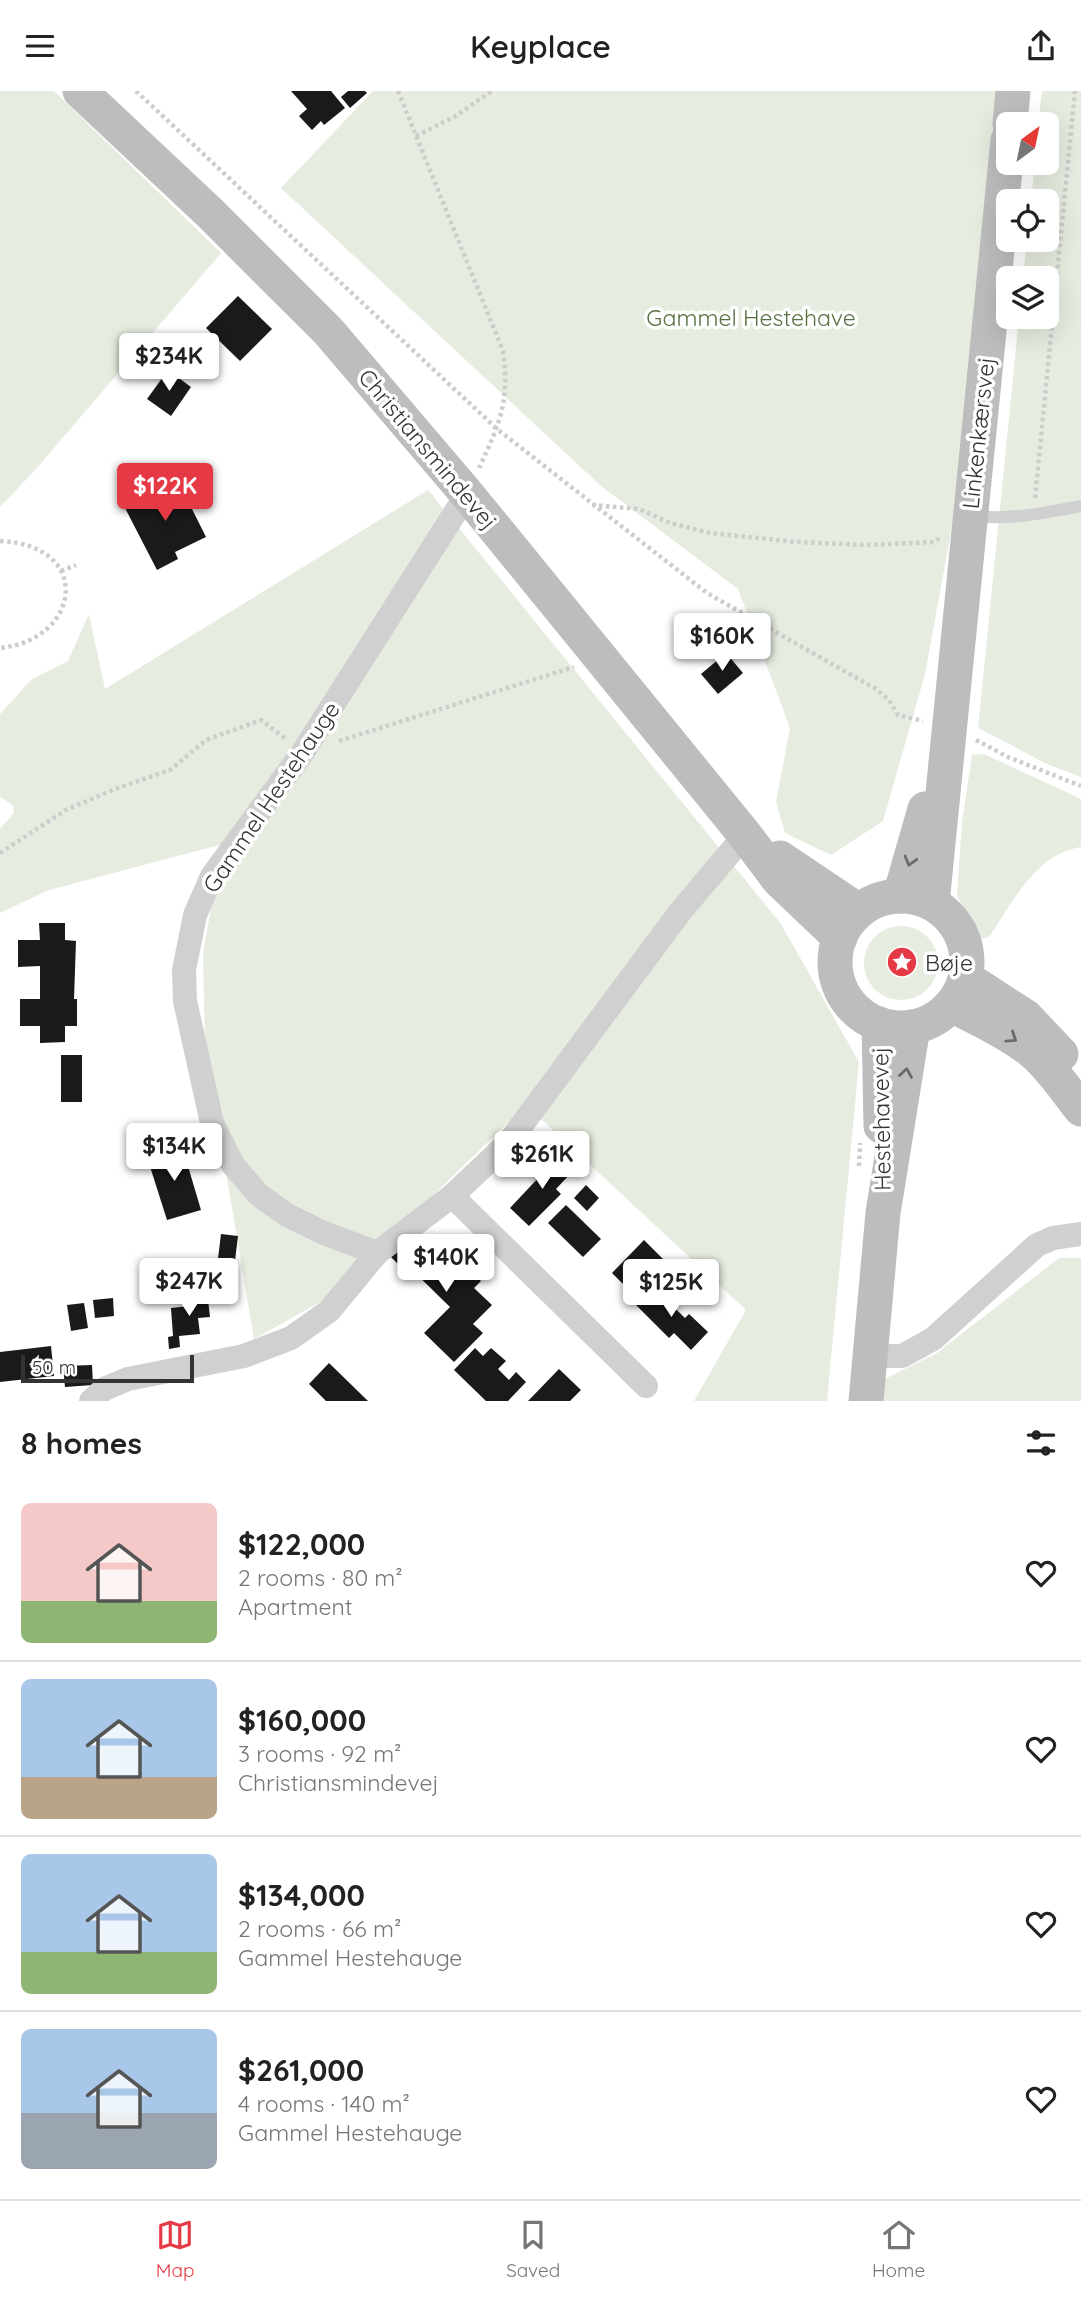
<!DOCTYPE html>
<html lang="en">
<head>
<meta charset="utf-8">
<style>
  :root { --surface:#fff; --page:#f6f6f6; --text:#222; --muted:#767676; --line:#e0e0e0; --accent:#e63946 }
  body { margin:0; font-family:Quicksand,sans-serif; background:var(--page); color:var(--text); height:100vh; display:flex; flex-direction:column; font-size:26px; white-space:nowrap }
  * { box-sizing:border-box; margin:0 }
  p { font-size:23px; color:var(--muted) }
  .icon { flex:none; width:38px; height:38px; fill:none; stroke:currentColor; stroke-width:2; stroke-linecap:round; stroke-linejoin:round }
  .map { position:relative; height:1310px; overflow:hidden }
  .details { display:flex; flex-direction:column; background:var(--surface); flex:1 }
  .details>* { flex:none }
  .needle { width:46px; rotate:33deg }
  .controls { position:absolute; left:996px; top:21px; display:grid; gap:14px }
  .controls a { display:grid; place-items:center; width:63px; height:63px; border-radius:10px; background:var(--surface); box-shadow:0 7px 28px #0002; font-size:35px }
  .scale { position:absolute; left:21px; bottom:18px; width:173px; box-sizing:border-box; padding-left:7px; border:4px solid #333; border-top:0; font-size:19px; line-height:24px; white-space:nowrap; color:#333; -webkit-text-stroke:5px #fff; paint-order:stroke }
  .price { position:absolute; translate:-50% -60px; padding:0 16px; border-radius:7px; background:#fff; color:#222; font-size:23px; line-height:46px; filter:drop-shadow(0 2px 4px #0008) }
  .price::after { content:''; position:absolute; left:50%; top:42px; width:21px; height:16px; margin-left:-10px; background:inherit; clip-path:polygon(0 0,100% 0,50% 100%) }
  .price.active { background:var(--accent); color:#fff }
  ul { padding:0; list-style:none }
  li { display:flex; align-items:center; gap:21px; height:175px; padding:0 21px }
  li+li { border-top:2px solid var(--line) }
  li span { display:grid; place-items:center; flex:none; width:196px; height:140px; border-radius:10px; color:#555 }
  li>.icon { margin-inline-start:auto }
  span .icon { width:84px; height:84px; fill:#fffc; stroke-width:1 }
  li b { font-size:30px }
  h2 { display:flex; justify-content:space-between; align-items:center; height:84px; padding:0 21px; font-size:30px }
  header { display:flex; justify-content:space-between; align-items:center; height:91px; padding:0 21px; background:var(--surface); font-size:32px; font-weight:600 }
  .tab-bar { display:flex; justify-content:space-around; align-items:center; height:98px; border-top:2px solid var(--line); background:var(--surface); font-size:19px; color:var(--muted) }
  .tab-bar a { display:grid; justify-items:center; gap:4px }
  .tab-bar .active { color:var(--accent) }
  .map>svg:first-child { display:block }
</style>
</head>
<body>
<header><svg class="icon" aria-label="menu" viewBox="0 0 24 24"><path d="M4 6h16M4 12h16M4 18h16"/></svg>Keyplace<svg class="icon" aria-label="share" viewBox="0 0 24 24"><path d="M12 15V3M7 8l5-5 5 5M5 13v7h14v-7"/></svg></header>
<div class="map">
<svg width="1081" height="1310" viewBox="0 0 1081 1310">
  <rect width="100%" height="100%" fill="#fff"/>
  <!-- green -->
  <g fill="#e6ecdf">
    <polygon points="0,0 54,0 221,162 35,379 0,416"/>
    <polygon points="373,0 1002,0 961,387 925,583 883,730 831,764 785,742 776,711 790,637 738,498 601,395 281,97"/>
    <polygon points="1042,0 1081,0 1081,686 1047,673 978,637 1019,226 1046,226 1046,187 1023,187 1027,149 1046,149 1046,110 1031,110 1035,72 1046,72 1046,33 1038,33"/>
    <polygon points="428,399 781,833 859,971 827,1310 694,1310 746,1219 526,1014 329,1206 254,1248 205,956 203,861 223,753 49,799 0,822 0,738 14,722 13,714 0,706 0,623 31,589 68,570 89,523 105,598"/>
    <path d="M984,663L1081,708V756C1035,763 1013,811 989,846L978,848L957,804L962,731L972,664Z"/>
    <circle cx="901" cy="872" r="37"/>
    <polygon points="1059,1167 1081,1167 1081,1310 882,1310 885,1288 937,1262"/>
  </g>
  <!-- building -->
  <g fill="#1a1a1a">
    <polygon points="291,0 331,0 345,17 324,34 321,30 312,39 299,25 307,18"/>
    <polygon points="348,0 365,0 367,2 350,17 341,6"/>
    <polygon points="238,205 272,238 240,270 206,237"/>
    <polygon points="168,279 191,296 171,325 147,308"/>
    <polygon points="178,390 206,446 175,461 178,468 157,479 125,417 129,415 126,408 141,400 145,407"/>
    <polygon points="726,562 743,582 718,603 701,583"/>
    <polygon points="39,832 65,832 65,849 76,850 74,908 77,908 77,935 65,935 65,951 40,952 40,935 20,935 20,908 40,908 40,875 18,876 18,849 40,849"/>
    <rect x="61" y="964" width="21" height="47"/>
    <polygon points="182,1055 201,1119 167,1129 147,1066"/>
    <polygon points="553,1063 572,1081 556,1098 561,1103 529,1135 510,1117 541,1084 537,1080"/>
    <polygon points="586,1094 599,1107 587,1120 574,1107"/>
    <polygon points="566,1114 601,1148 583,1166 548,1132"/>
    <polygon points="415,1139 432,1155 438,1150 456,1167 450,1173 464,1187 470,1180 481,1190 474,1197 492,1214 473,1233 483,1242 454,1271 424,1242 450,1216 405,1172 401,1176 389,1164"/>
    <polygon points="221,1143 238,1145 234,1178 217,1176"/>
    <polygon points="644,1149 663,1168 630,1200 612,1182"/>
    <polygon points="673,1176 687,1189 674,1203 660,1189"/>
    <polygon points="236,1189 236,1207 222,1207 222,1190"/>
    <polygon points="653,1196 685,1227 689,1223 708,1241 691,1259 674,1242 669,1247 636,1214"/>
    <polygon points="207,1200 210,1226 198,1227 200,1243 179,1245 180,1256 169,1258 168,1246 173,1245 171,1217 190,1215 189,1202"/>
    <polygon points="113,1207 114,1225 95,1227 93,1209"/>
    <polygon points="84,1212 88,1237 71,1240 67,1214"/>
    <polygon points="51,1255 54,1285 0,1291 0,1261"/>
    <polygon points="475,1257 483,1265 491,1257 506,1270 498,1278 509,1289 516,1281 526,1291 508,1310 486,1310 454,1279"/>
    <polygon points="329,1272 368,1310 326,1310 309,1293"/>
    <polygon points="92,1274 93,1294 65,1296 63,1275"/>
    <polygon points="559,1278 581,1299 570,1310 528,1310"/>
  </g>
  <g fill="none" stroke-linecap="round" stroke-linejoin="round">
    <!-- path -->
    <g stroke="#cdcdcd" stroke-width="4.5" stroke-dasharray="3.5 3.5" stroke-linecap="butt">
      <polyline points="136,0 497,338 707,502 876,598 889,609 898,624 923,630"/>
      <path d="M398,0L503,260C510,310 500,332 479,377"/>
      <polyline points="416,45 454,26 492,0"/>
      <polyline points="1035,407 1075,0"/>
      <polyline points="592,414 639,418 670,432 710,442 796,451 868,454 934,451 941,446"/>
      <path d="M0,450C94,454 81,549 0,557"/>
      <polyline points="61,480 76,474"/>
      <polyline points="976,649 1008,666 1081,695"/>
      <polyline points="339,650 574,576"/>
      <polyline points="0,762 66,719 115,698 170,679 206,649 261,629 287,649"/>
      <polyline points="859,1075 860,1052"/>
    </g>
    <!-- lane -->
    <path stroke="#d0d0d0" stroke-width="12" d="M974,425C1010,429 1045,422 1081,415"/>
    <!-- street -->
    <g stroke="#d0d0d0" stroke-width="24">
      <polyline points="452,1105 646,1295"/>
      <polyline points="377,1162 324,1142 287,1124 259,1104 233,1074 212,1032 185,910 184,879 195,824 212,785 303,661 467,403"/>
      <polyline points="871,1265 902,1265 933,1248 1037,1154 1053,1147 1081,1143"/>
      <polyline points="91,1310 104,1298 128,1288 244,1265 291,1247 329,1220 377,1162 452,1105 509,1051 680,821 745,744"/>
    </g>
    <!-- secondary -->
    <g stroke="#bdbdbd" stroke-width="35">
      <polyline points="80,0 210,122 329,241 467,403 745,744 779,789 840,847"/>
      <polyline points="1010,33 1013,0"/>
      <polyline points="780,767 859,820"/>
      <polyline points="900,805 925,718"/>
      <circle cx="901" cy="871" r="66"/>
      <polyline points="932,812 1008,49"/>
      <polyline points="966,887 1026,926 1061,963"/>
      <path d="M952,914C980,929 1010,942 1034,962C1052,978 1066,999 1081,1018"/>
      <polyline points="879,933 881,1035"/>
      <polyline points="866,1310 883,1122 913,936"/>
    </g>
  </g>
  <!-- one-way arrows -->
  <defs><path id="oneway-chevron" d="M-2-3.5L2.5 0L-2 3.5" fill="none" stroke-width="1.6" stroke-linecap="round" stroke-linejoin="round" transform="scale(1.75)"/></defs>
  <g stroke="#6a6a6a">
    <use href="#oneway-chevron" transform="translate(910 770) rotate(106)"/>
    <use href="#oneway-chevron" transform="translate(1012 947) rotate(34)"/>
    <use href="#oneway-chevron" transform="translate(906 982) rotate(-81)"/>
  </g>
  <!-- icons -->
  <defs>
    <g id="sight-disc" transform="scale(1.575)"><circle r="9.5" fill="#e63946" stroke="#fff"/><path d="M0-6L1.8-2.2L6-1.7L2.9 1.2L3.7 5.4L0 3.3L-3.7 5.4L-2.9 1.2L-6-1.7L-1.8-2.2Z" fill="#fff"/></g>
  </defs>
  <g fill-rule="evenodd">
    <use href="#sight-disc" x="902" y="871"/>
  </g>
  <g text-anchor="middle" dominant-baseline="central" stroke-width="7" stroke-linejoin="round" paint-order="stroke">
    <!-- park labels -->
    <g font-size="23" fill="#56703f" stroke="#fff">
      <text x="751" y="226">Gammel Hestehave</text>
    </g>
    <!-- street labels -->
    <g font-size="23" fill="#333" stroke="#fff">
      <text transform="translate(978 342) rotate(-84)">Linkenkærsvej</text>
      <text transform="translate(428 358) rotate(50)">Christiansmindevej</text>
      <text transform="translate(271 706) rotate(-56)">Gammel Hestehauge</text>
      <text transform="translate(881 1028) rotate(-91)">Hestehavevej</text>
    </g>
    <!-- poi labels -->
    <g font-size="23" fill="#333" stroke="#fff" text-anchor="start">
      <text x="925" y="871">Bøje</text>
    </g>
  </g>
</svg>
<div class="controls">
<a><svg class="needle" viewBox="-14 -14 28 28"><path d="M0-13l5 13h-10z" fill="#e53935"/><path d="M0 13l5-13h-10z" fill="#767676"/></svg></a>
<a><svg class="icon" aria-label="locate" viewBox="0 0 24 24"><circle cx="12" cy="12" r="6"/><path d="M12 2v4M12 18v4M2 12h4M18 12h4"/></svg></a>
<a><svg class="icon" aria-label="layers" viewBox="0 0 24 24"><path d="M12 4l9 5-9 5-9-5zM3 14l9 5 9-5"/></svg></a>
</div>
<div class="scale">50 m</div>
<b class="price" style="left:169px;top:302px">$234K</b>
<b class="price active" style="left:165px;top:432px">$122K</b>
<b class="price" style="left:722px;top:582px">$160K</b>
<b class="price" style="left:174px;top:1092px">$134K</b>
<b class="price" style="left:542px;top:1100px">$261K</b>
<b class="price" style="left:446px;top:1203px">$140K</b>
<b class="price" style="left:189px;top:1227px">$247K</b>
<b class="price" style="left:671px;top:1228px">$125K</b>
</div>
<section class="details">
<h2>8 homes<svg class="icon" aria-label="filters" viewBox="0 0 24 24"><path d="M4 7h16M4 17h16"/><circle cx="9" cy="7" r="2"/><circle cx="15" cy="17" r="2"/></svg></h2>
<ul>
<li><span style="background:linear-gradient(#f6c9c9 70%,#8fb573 0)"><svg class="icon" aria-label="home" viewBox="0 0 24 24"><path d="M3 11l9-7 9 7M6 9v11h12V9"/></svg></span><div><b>$122,000</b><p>2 rooms · 80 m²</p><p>Apartment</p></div><svg class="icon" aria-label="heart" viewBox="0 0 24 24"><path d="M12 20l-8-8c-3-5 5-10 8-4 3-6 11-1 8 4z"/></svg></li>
<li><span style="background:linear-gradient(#a9c7e8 70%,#b9a48a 0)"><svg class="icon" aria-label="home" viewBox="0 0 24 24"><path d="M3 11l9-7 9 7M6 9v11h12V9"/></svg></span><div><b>$160,000</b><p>3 rooms · 92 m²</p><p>Christiansmindevej</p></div><svg class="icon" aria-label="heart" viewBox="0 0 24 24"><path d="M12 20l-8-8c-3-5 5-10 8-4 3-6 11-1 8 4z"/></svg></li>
<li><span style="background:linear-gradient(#a9c7e8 70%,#8fb573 0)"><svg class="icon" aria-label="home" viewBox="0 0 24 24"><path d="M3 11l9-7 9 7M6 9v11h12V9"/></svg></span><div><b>$134,000</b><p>2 rooms · 66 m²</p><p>Gammel Hestehauge</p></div><svg class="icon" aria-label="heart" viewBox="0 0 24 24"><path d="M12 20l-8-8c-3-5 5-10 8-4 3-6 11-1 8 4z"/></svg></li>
<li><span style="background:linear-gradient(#a9c7e8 60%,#9aa5b1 0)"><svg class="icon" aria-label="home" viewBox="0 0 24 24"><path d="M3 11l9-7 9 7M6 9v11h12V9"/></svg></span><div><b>$261,000</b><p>4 rooms · 140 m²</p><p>Gammel Hestehauge</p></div><svg class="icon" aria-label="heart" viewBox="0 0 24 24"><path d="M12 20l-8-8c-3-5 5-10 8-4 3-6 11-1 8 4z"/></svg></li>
</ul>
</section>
<nav class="tab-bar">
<a class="active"><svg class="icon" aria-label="map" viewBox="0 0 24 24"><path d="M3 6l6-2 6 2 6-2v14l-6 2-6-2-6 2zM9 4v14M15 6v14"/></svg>Map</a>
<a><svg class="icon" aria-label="saved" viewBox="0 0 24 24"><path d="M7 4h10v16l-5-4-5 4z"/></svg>Saved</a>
<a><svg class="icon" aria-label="home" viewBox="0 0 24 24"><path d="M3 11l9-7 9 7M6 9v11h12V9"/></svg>Home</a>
</nav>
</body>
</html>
